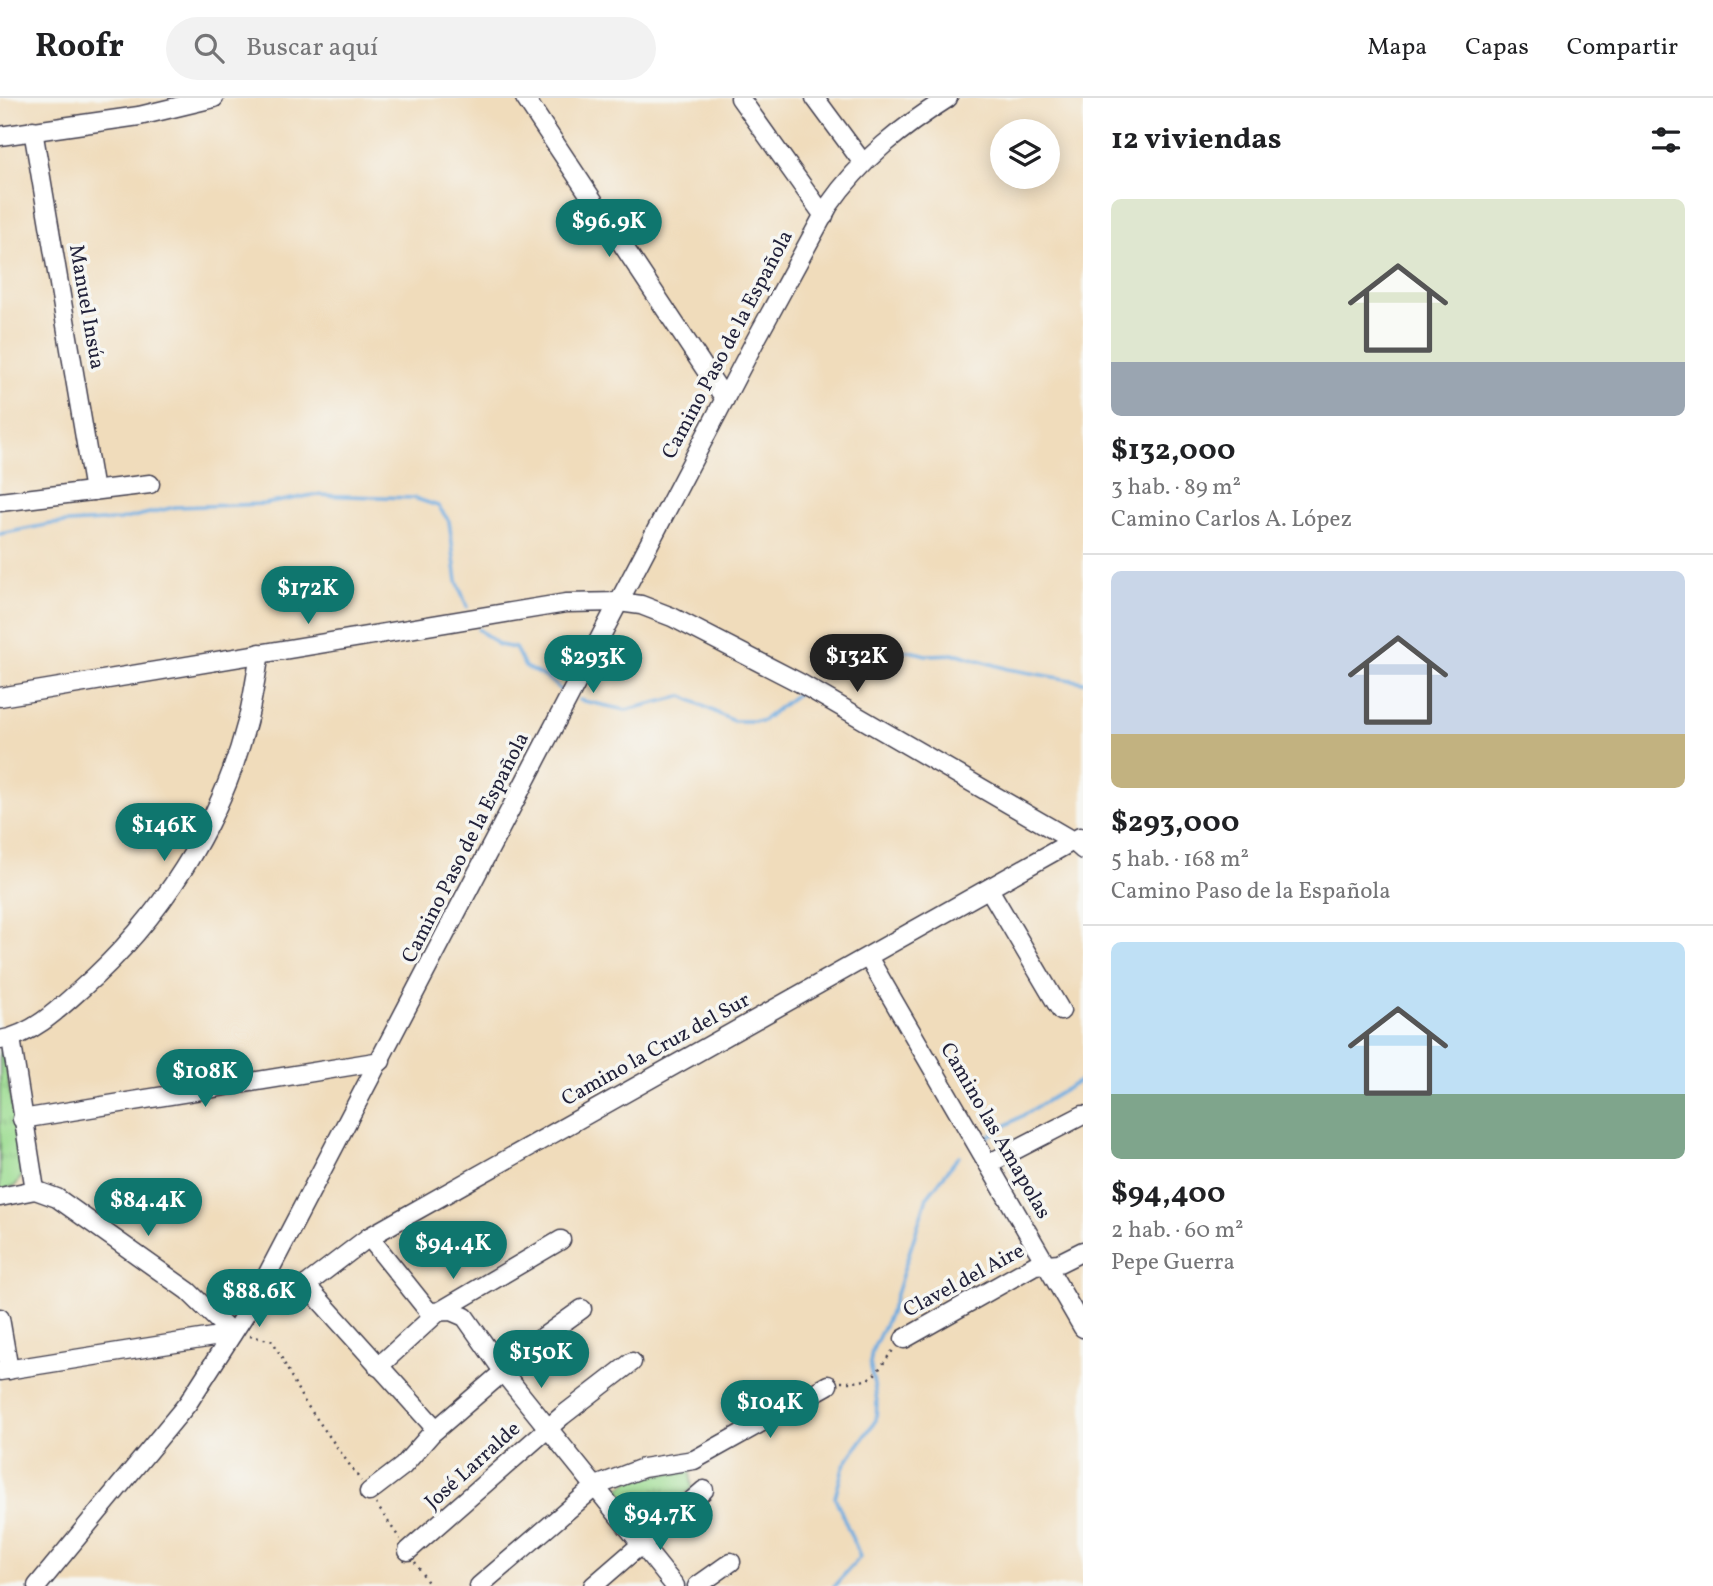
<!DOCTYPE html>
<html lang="es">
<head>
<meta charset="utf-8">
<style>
  :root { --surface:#fff; --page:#f2f2f2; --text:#202124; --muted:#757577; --line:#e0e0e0; --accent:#0f766e }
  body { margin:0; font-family:Vollkorn,serif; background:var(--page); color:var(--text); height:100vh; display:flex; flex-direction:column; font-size:26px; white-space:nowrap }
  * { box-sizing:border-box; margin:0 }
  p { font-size:23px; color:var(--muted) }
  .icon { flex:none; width:38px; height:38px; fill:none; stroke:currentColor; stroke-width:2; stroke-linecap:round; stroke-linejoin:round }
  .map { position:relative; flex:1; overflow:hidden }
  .details { display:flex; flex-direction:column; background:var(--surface); width:630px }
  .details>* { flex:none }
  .fabs { position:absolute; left:990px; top:21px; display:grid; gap:14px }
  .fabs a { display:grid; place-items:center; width:70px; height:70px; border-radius:50%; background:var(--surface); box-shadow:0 4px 18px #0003; font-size:35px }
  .price { position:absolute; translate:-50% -60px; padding:0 16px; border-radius:24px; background:var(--accent); color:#fff; font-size:23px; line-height:46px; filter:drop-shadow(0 2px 4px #0008) }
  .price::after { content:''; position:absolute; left:50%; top:42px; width:21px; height:16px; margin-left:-10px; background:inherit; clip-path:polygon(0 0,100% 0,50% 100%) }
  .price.on { background:#222; color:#fff }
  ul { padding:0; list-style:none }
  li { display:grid; align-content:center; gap:14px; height:371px; padding:0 28px }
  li+li { border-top:2px solid var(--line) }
  li span { display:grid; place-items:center; height:217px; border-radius:10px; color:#555 }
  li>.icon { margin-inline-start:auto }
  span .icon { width:126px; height:126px; fill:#fffc; stroke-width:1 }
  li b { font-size:30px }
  h2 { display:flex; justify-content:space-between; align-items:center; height:84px; padding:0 28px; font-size:30px }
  header { display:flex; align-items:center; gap:42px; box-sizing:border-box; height:98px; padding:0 35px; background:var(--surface); border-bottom:2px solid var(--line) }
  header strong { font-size:33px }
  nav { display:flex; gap:38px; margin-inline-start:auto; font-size:24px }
  .search { width:490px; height:63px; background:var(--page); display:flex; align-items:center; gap:18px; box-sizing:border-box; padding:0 24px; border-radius:38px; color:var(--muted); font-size:26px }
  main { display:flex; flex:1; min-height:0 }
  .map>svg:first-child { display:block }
</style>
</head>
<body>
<header>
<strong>Roofr</strong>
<div class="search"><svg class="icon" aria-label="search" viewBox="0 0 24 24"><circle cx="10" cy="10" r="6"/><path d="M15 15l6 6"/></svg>Buscar aquí</div>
<nav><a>Mapa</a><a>Capas</a><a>Compartir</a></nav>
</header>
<main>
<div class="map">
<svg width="1083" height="1488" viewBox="0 0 1083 1488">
  <defs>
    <pattern id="grass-tufts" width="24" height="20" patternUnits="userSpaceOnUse" patternTransform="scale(1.75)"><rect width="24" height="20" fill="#9ddd92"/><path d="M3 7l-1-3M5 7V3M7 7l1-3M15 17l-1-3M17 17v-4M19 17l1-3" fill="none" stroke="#87bd7f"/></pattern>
  </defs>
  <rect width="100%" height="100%" fill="#f6f6f2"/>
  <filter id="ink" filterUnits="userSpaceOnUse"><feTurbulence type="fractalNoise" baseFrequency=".0143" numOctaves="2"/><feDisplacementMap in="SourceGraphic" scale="14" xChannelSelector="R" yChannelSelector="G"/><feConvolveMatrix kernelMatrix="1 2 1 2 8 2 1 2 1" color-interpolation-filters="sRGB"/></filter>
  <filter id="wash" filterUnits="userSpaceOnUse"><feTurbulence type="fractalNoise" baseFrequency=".00686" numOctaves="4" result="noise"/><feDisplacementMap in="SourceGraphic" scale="28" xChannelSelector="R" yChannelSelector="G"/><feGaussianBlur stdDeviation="1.57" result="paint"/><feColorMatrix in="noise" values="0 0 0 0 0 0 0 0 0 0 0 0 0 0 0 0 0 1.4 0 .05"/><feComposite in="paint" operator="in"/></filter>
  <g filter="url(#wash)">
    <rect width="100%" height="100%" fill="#f0dcbb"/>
    <!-- grass -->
    <g fill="url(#grass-tufts)" stroke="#608066" stroke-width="2">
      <polygon points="0,953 5,961 22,1078 15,1088 0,1093"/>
      <polygon points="690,1371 692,1391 643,1431 613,1394 633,1381"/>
    </g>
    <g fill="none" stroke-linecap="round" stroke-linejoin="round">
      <!-- stream -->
      <g stroke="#6dabe0" stroke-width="3.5">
        <polyline points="0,436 51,426 120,422 175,409 265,406 313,397 414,400 438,408 449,423 457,483 467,509"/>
        <polyline points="478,531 499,547 515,550 525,569 547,580 564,595"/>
        <polyline points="822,578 869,554 910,553 926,557 958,556 1008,571 1083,584"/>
        <polyline points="579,602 626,612 683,598 733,623 762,623 797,596"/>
        <polyline points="982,1042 1083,981"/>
        <polyline points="834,1488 860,1459 835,1399 844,1367 876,1322 877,1303 870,1265 872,1253 890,1215 927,1099 959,1058"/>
      </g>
    </g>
  </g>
  <g filter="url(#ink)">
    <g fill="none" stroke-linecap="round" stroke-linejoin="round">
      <!-- minor casing -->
      <g stroke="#413e4e" stroke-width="21">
        <g id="minor">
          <polyline points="525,0 725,301"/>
          <polyline points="740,0 824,118"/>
          <polyline points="815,0 863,65"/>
          <polyline points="33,32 94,393"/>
          <polyline points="0,38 139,18 214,0"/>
          <polyline points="0,404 150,386"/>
          <polyline points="0,599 566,505 619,504 641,507 672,519 800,585 1073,743 1083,752"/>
          <polyline points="989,791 1061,913"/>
          <polyline points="868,859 1083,1230"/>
          <polyline points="11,940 35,1092"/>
          <path d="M0,942C31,937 57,913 80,892C160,822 221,727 247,624C253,601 256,578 260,555"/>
          <polyline points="22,1021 381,963"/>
          <polyline points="988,1066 1083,1017"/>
          <polyline points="0,1099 35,1092 57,1100 188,1193 232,1236"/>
          <polyline points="369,1139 429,1214 451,1213 465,1219 510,1283 675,1488"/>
          <polyline points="306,1187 436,1331"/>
          <polyline points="253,1204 306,1187 369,1139 1080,739"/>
          <polyline points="0,1220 9,1272"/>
          <polyline points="904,1241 1035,1167 1059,1165 1083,1153"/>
          <polyline points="378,1269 437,1215 561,1142"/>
          <polyline points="0,1273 232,1236"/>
          <polyline points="369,1394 403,1368 431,1336 503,1274 511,1262 582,1211"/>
          <polyline points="408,1453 562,1318 632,1264"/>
          <path d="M37,1488L188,1305L253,1204L754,245L829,107C861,61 902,29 948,0"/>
          <polyline points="479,1488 596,1388 643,1370 694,1362 828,1287"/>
          <polyline points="593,1488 704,1392"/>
          <polyline points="697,1488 731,1464"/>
        </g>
      </g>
      <!-- path -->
      <g stroke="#413e4e" stroke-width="2.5" stroke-dasharray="2 5" stroke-linecap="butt">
        <polyline points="250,1238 273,1243 302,1300 361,1383"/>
        <path d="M841,1284C878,1285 874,1275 895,1250"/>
        <polyline points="376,1406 400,1441"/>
        <polyline points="415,1464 430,1488"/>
      </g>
      <!-- minor -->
      <use href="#minor" stroke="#fff" stroke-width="18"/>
    </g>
  </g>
  <g text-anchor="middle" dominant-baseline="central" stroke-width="7" stroke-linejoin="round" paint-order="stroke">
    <!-- street labels -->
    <g font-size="21" fill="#22223b" stroke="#f6f6f2">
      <text transform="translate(86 209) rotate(80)">Manuel Insúa</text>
      <text transform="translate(728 247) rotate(-62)">Camino Paso de la Española</text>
      <text transform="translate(466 750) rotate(-63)">Camino Paso de la Española</text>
      <text transform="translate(656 952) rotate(-29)">Camino la Cruz del Sur</text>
      <text transform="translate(995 1033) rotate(60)">Camino las Amapolas</text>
      <text transform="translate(964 1183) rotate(-28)">Clavel del Aire</text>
      <text transform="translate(473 1368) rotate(-42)">José Larralde</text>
    </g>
  </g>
</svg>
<div class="fabs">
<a><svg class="icon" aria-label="layers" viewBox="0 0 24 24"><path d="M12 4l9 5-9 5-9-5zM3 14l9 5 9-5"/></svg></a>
</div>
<b class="price" style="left:609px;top:161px">$96.9K</b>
<b class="price" style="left:308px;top:528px">$172K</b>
<b class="price on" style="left:857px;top:596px">$132K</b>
<b class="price" style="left:593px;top:597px">$293K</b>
<b class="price" style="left:164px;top:765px">$146K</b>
<b class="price" style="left:205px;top:1011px">$108K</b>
<b class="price" style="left:148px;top:1140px">$84.4K</b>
<b class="price" style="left:453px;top:1183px">$94.4K</b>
<b class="price" style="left:259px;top:1231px">$88.6K</b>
<b class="price" style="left:541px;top:1292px">$150K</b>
<b class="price" style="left:770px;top:1342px">$104K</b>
<b class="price" style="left:660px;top:1454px">$94.7K</b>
</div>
<section class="details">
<h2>12 viviendas<svg class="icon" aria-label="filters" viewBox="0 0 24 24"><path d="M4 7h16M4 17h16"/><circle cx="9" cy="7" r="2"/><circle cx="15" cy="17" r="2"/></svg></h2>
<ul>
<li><span style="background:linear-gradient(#dfe7d0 75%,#9aa5b1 0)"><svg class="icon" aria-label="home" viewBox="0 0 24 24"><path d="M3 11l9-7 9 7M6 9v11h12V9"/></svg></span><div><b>$132,000</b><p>3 hab. · 89 m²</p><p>Camino Carlos A. López</p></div></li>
<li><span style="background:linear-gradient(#c9d6e8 75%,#c2b280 0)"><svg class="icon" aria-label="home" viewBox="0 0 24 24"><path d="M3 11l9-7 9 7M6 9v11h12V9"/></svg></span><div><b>$293,000</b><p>5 hab. · 168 m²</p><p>Camino Paso de la Española</p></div></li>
<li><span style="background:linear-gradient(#bfe0f5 70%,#7fa58c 0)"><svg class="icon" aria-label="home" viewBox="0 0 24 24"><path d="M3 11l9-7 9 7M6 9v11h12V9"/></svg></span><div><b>$94,400</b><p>2 hab. · 60 m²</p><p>Pepe Guerra</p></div></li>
</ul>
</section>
</main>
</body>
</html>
